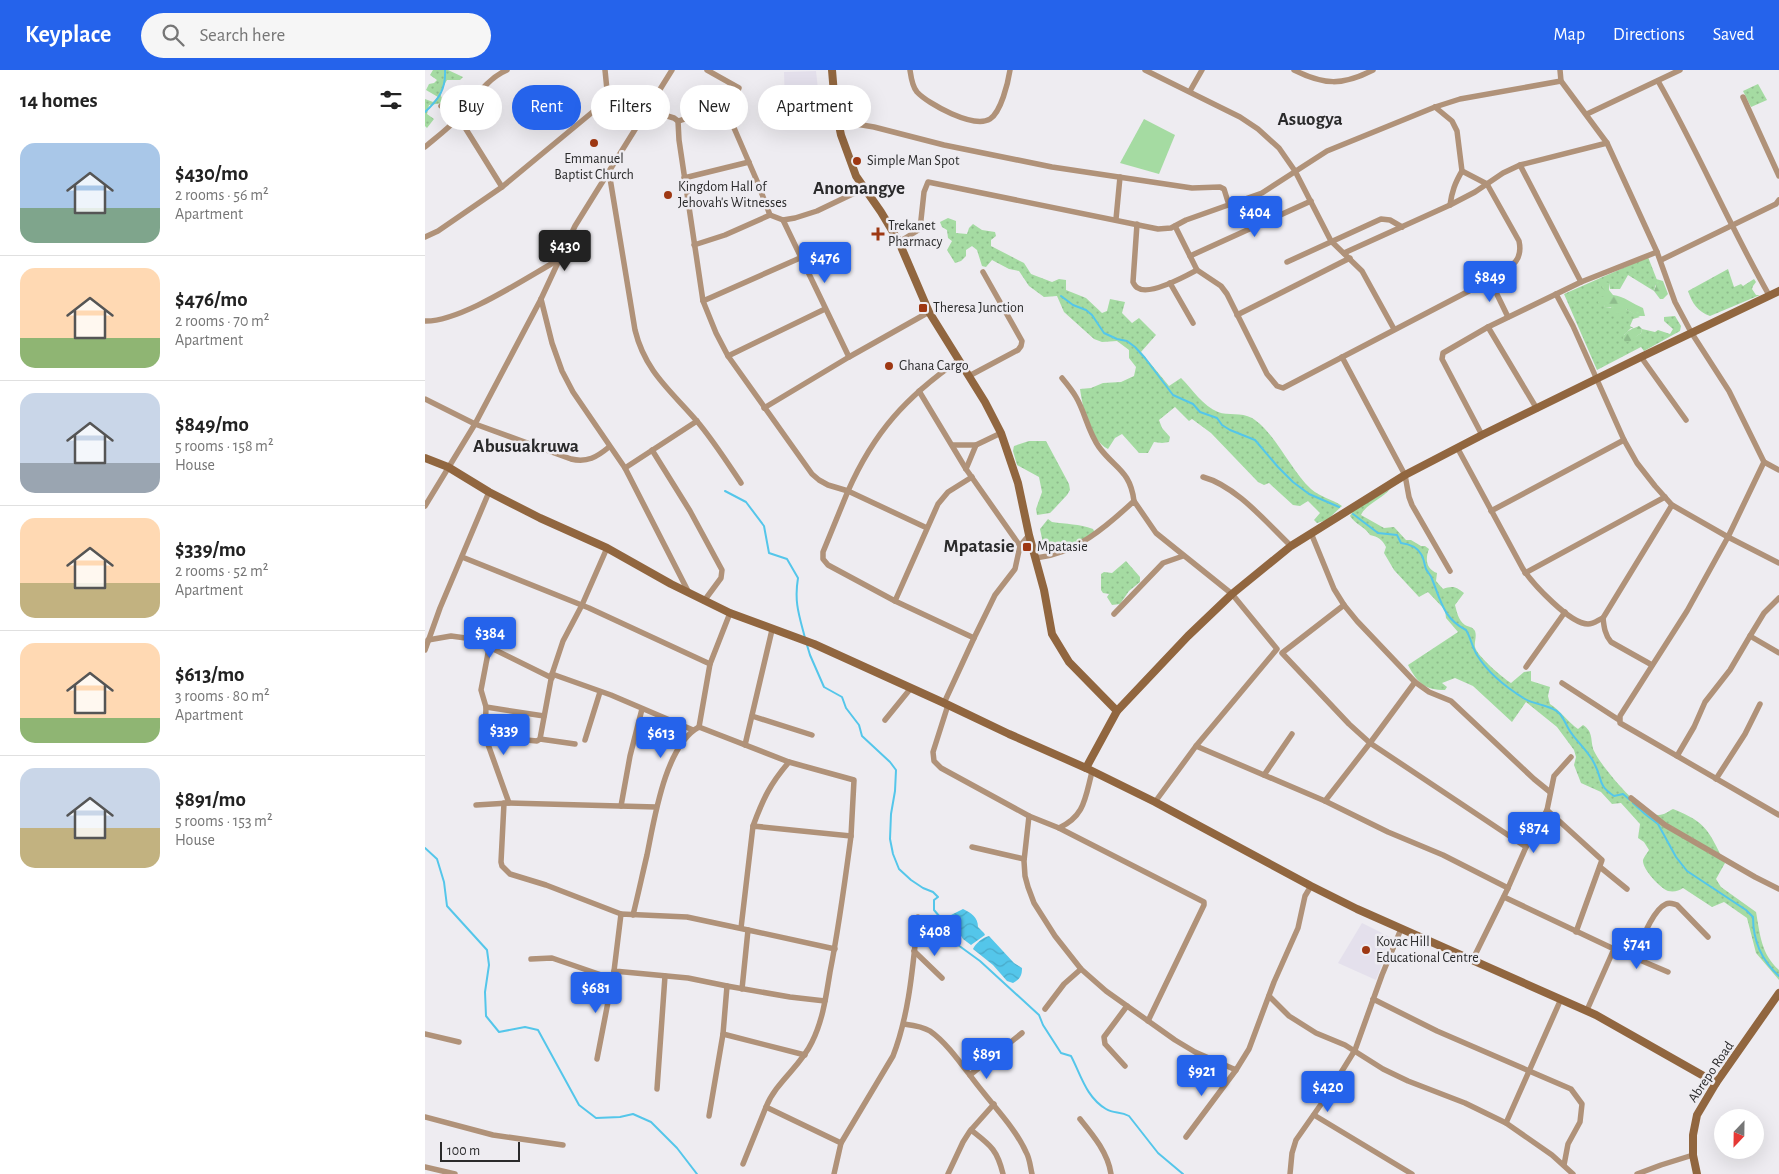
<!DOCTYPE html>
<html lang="en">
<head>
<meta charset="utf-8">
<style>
  :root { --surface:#fff; --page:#f6f6f6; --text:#222; --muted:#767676; --line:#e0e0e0; --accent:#2563eb }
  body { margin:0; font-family:"Alegreya Sans",sans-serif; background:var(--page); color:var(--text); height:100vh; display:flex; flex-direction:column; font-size:19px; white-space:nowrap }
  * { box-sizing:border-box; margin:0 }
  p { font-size:16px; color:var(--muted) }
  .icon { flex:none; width:28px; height:28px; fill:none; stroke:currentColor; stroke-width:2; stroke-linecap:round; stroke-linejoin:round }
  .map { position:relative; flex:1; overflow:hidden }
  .side { display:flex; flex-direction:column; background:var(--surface); width:425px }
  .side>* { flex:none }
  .top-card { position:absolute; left:15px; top:15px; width:475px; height:45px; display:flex; gap:10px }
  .needle { width:32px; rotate:202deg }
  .fabs { position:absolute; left:1289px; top:1039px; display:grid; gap:10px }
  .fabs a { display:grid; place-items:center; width:50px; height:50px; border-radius:50%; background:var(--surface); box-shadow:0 5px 20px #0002; font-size:25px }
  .scale { position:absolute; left:15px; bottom:12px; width:80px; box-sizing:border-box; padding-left:5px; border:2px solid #2a2a2b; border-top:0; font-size:14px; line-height:18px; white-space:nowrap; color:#2a2a2b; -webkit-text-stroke:4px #eeecf1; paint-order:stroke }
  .price { position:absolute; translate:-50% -42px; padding:0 11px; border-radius:5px; background:var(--accent); color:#fff; font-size:16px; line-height:32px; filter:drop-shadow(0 1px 2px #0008) }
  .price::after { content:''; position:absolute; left:50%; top:30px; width:15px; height:11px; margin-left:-8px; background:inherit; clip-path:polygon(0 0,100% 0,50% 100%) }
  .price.active { background:#222; color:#fff }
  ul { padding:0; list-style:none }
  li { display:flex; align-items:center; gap:15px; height:125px; padding:0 20px }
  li+li { border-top:1px solid var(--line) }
  li span { display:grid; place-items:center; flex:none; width:140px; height:100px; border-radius:15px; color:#555 }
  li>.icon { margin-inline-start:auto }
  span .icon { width:60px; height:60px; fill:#fffc; stroke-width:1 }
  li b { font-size:21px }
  h2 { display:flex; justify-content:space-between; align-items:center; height:60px; padding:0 20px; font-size:21px }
  .pill { padding:0 18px; border-radius:22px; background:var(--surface); box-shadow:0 5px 20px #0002; font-size:18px; line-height:45px }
  .pill.active { background:var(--accent); color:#fff }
  header { display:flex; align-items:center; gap:30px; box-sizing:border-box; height:70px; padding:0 25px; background:var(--accent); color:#fff }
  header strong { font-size:24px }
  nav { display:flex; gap:28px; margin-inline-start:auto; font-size:18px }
  .search { width:350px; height:45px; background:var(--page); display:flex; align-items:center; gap:12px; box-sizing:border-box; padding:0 18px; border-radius:28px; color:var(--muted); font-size:19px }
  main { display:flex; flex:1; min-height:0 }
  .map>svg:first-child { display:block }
</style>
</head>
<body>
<header>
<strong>Keyplace</strong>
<div class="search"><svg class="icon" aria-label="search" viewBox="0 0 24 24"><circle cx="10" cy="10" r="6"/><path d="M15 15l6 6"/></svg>Search here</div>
<nav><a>Map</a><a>Directions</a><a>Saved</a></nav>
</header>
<main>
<section class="side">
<h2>14 homes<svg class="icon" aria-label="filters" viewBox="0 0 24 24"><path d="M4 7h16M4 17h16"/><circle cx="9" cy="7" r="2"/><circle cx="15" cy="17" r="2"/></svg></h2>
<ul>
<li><span style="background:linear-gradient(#a9c7e8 65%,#7fa58c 0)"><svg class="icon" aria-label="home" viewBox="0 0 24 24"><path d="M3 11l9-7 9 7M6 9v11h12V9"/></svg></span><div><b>$430/mo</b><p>2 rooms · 56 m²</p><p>Apartment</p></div></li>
<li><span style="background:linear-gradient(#ffd9b3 70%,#8fb573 0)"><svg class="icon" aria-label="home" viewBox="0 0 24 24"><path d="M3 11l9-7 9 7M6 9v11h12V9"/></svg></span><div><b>$476/mo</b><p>2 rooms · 70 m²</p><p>Apartment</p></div></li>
<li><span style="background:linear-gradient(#c9d6e8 70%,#9aa5b1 0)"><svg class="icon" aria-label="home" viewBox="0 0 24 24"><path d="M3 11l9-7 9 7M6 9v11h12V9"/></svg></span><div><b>$849/mo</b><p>5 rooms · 158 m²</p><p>House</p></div></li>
<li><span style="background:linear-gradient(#ffd9b3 65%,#c2b280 0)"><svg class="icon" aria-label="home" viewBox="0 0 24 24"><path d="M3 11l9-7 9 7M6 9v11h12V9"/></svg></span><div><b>$339/mo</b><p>2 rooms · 52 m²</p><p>Apartment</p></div></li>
<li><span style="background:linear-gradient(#ffd9b3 75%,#8fb573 0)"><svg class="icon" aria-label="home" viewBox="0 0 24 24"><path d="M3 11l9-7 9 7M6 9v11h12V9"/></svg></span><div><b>$613/mo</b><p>3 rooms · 80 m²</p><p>Apartment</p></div></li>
<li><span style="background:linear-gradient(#c9d6e8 60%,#c2b280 0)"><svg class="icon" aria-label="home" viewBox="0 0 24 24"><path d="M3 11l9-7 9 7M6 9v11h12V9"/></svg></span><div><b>$891/mo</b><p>5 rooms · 153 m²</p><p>House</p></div></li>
</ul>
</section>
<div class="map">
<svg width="1354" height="1104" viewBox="0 0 1354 1104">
  <defs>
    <pattern id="grass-dots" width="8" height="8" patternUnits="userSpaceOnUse" patternTransform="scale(1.25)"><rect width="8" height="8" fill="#a5dba2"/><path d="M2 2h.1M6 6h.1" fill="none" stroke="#8ebc8c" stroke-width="1.8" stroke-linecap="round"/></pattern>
    <pattern id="forest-firs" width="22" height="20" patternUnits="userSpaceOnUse" patternTransform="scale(1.25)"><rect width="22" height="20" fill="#a5dba2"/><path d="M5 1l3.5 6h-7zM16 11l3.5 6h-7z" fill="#8ebc8c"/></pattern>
    <pattern id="water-waves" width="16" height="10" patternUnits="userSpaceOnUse" patternTransform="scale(1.25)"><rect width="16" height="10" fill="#54c6ea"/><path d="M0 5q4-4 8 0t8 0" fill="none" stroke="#49aac9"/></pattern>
  </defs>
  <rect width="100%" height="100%" fill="#eeecf1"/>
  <!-- built -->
  <g fill="#e4e0ec">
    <polygon points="391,1 394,29 360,34 359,2"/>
    <polygon points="937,853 967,868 951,910 913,893"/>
  </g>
  <!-- grass -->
  <g fill="url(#grass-dots)">
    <polygon points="8,0 23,0 38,7 35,10 22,10 15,22 18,33 4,35 2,44 9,49 2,58 0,56 0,29 8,32 13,27 1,20 4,14 9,13 12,10 5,5"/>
    <polygon points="1333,14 1342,30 1326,37 1318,21"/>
    <path d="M523,148L531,151V163L542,164L544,158L548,154L557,160L570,162L571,166L566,170V176L599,193L606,204L627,212L634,209L641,210V220L661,228L677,243L682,241L685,229L700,232L697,243L707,253L714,248L731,265L716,282L744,316L756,308C767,319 778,336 793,342C803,346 816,342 827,348C849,361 866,401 886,419C895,427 907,429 917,436L902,450L892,453L889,450L895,443L883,431L875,436L868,435L844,413L839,415L833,412L786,363L767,349L764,351L750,337L734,350L737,358L745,367L744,372L737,373L729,372L723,383H714L697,364L690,368L683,379C664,369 658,339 655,319L666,318L678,313L696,312L709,306L711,297L704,288V280L692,271L677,272L669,269L639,242L632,226L619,227L604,216L594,201L584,199L567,190L561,197L557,196L552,180L547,176L541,180V186L536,191L530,193L522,180L527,171L523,168L522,160L517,157L515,152Z"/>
    <polygon points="1223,187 1232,210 1229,221 1203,205 1195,219 1185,219 1184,213 1180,221 1180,227 1178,228 1180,237 1201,239 1215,247 1208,249 1205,256 1210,259 1206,258 1199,265 1210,267 1216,263 1217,259 1230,262 1233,260 1245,264 1248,259 1239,251 1239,247 1250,246 1256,256 1255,261 1219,281 1216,277 1172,300 1139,224"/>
    <path d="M1303,199L1309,217L1316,214L1318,216L1329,209L1331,212L1328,216L1327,219L1331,225H1335L1285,246C1273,242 1267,233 1263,221Z"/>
    <polygon points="604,371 621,371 644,414 645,420 642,425 629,439 625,443 612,445 611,439 617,422 614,407 592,395 588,381 589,376"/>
    <path d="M965,419C957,429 940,435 936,445L959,458L969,457L981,470H986L996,476H1000L1004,479C1000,489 1001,499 1012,503L1011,511L1018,519C1027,516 1030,516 1039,523L1030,535C1032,542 1033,550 1040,555C1044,557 1048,557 1050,561C1052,567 1049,572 1050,577C1052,586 1078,608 1086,613L1099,602L1106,601V611L1125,617L1123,626L1125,634C1136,641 1142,651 1153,659L1158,655C1169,662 1165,671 1169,681C1176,696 1217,746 1234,745C1239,745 1244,741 1248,739C1283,753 1283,761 1300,793L1291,809L1296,817L1331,842C1335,864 1336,884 1354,900V910L1331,883L1322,848L1299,832L1287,837L1258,818C1254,821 1249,822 1243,821C1235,818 1217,799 1218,790C1219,787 1222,783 1224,780L1219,772L1213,768L1215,754L1196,733L1187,734L1176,722L1156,713L1149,695L1151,687L1149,680L1132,657L1101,632L1087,652L1048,616L1030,608L1017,613L1022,617L1020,620C1000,620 993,614 983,595L1033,562L1021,548L1020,540L1003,522L994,527L969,500L959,483L961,477C957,469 953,467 945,465C940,457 930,454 925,446L928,441Z"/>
    <path d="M623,449L627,452C641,454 654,454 668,459L670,463L665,467C652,472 633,485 619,478L615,459Z"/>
    <polygon points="701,491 715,507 715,512 704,521 695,534 687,535 682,527 684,524 678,523 676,520 676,504 679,502 687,503"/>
  </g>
  <!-- forest -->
  <g fill="url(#forest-firs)">
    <polygon points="1231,209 1238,211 1243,224 1238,229 1235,229 1229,221 1231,216 1230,213"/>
    <path d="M1180,212L1184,213V220L1188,225C1199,226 1208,234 1218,238L1220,246H1212L1201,239L1193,244L1188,243L1186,237H1180L1178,233L1176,235L1173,233L1174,227H1180V221L1176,217Z"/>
    <path d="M1214,256L1217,259L1216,263L1204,272H1200L1198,268C1200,260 1208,259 1214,256Z"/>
  </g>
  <!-- green -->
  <polygon fill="#a5dba2" points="719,49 750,65 734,104 695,93"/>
  <!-- water -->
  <g fill="url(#water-waves)">
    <path d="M538,839C546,843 553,847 553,857L559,863L560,865L546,875L538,869L525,848L526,845Z"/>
    <path d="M564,866L589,893L597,898C597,906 595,909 588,913L582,911L568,895L548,879C550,874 558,867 564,866Z"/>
  </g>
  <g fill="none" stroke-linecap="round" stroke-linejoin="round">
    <!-- stream -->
    <g stroke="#54c6ea" stroke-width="2">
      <path d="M0,42C14,29 21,19 20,0"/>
      <polyline points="636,226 648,235 661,240 667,245 679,263 692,269 702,271 710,277 720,288 748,325 768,334 775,342 792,348 797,355 805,360 830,370 853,397 868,412 884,424 914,437"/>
      <path d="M300,421L321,432L339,456L344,483L362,489L373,508C369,532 374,545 380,568"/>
      <path d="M928,444L953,463L972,465L976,473C984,474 992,477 996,484C999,488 999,494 1001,499C1003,503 1006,505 1007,509C1016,531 1018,548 1041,560C1046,568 1047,577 1052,585C1063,603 1082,618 1100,629C1110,635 1127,635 1135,644C1140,650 1142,658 1147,664C1154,674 1165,683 1170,695C1178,710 1172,715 1189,726L1198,724L1205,730"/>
      <path d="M382,575L385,585L399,617L417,627L421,638L434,655L437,666L465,692L471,700L470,721L466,744L465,769L468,784L474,799L486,810L498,818L508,822L513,827L509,830V840L526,860L533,875L555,891L614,945L618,955L636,983L646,986C656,1005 661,1027 681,1039C689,1044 695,1041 704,1046L733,1083L758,1104"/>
      <path d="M1208,733L1220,744L1233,754L1251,787L1262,801L1321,840L1328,847C1328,871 1336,890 1354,906"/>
      <polyline points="0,778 12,789 19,812 22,836 62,880 64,895 60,922 61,946 74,962 100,957 113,960 154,1035 171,1048 195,1047 208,1044 226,1052 252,1078 272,1104"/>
    </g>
    <!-- street -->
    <g stroke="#b09279" stroke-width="5.5">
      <polyline points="180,0 184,40"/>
      <polyline points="282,0 314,18 303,44"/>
      <path d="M485,0C486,7 487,16 492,22C503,34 549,59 565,49C576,42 583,13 585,0"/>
      <polyline points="720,0 815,47 833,59 854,78 870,101 906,171 937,201 969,259"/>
      <path d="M869,0C899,15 917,16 948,0"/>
      <polyline points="1135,0 1136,11 1182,73 1232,182 1250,232 1266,262 1304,321 1339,392 1303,467 1262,541 1195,646 1195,653 1354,745"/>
      <path d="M1233,11C1273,81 1304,155 1344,225"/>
      <polyline points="765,21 777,0"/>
      <polyline points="1318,27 1354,106"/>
      <polyline points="16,36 34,48 77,117"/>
      <path d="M222,40L249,48L253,51C268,47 288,38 303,44L332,111L345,145"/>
      <polyline points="1162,44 1255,0"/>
      <path d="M253,51L254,70L278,231L291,263L303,286L387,404L394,410L403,415L423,421C449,362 481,327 534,290"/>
      <polyline points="413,51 449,57 519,75 627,97 767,118 795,117 799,119 804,135"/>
      <path d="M0,77C12,67 25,57 35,46C50,29 61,9 82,0"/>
      <polyline points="1095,95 1156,212 1232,182"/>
      <path d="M184,102L210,260C220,301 245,320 271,350C288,370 302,392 316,413"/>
      <polyline points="259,108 324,92"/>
      <path d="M1025,135C1027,121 1030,113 1037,101"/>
      <polyline points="691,149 695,107"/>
      <polyline points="358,150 424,287"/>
      <path d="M712,154L708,212C709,214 710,217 713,218C725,226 761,206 772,200"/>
      <path d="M750,156L772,200L796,216L802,224L842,304L852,316L858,318L1065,210C1082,198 1099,194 1094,171L1062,114L1037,101L1032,61L1027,51L1010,37"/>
      <path d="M0,167L13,161L77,117L170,40C186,37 199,49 212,57"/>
      <polyline points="474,172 495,159 499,122 503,112 733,159 746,158 761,150 837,123 902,81 1010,37 1035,29 1136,11"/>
      <polyline points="269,175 300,165 345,145 358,150 370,148 392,141 438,119"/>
      <polyline points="919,183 1025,135 1050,122 1078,103 1095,95 1182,73"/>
      <polyline points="765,186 886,131"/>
      <polyline points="1236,190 1351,134 1354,130"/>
      <polyline points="862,192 956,149 965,150 977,157"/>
      <polyline points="1065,210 1083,247"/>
      <polyline points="745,213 768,253"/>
      <polyline points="1131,224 1148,256 1199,370 1212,393 1230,416 1247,435 1303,467 1354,493"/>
      <polyline points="116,229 127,273 137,301 148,322 200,398 264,523"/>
      <polyline points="278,231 375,188"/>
      <polyline points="812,245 925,188"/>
      <path d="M0,251C36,252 102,207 135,189"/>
      <polyline points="1063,257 1156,212"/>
      <polyline points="303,286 400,239"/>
      <polyline points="917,287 980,405 984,427 987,435 1025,501"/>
      <polyline points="1216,287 1261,350"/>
      <polyline points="544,306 593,280 596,276 597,271 558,202"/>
      <path d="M637,308C642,314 647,320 651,327C660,342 663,362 674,377C690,399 705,400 709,431"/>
      <polyline points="494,321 541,399 595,476"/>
      <path d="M0,329L50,354L146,389C162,393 172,387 184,377"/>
      <polyline points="339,338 424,287 504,242"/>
      <polyline points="1057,365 1017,289 1018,283 1063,257 1112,339"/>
      <polyline points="528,375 551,375 576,363"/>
      <path d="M1033,379L1098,499C1108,514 1145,554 1163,554C1169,554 1173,550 1178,548L1247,435"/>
      <polyline points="227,380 265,441 297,500 296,508 279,531"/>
      <polyline points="1339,392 1354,400"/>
      <polyline points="200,398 272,351"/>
      <polyline points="541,399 551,375"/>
      <path d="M778,407C811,416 841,452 866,476"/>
      <polyline points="0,436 50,354 116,229 150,156 247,0"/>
      <polyline points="1066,441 1199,370"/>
      <polyline points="502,458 423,421 398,482 398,489 403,495 470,531 513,434 523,422 547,407"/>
      <polyline points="886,463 909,519 919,535 932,551 990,612 1004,622 1026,631 1109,709 1125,722"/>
      <polyline points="37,487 164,538 285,594"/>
      <path d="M611,488C650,484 681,457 709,431L731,463L807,524L852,579L771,676L730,732"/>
      <polyline points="1100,503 1240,427"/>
      <polyline points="470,531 549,568 570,525 590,499 595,476 604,465"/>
      <polyline points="689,544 738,493 758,486"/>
      <path d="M1178,548C1179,557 1180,565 1186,572L1227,595"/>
      <polyline points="1325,566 1339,543 1354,528"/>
      <polyline points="3,570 26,566 48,569 127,608"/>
      <polyline points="0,580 15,538 64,422"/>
      <polyline points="1101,597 1140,542"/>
      <polyline points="127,604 186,625 268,660"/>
      <polyline points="1137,613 1194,650"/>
      <polyline points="519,633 549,568"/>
      <polyline points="523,635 508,682 509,691 516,698 604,746"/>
      <polyline points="61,637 119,646"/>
      <polyline points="327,646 387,665"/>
      <polyline points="460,650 486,618"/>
      <polyline points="274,657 285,594 305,543"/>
      <polyline points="60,666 61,637 56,620 64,578"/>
      <polyline points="115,669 150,674"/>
      <polyline points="160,670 175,622"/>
      <polyline points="320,675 347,560"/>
      <polyline points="771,676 900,731 945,673 924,654 857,583 919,535"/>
      <polyline points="1252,686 1269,657 1280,632 1305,600 1325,566 1354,583"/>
      <path d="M667,702C660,728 660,746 634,758L604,746L599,791L600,806L603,817L609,833L630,866L656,899L681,921L750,970L770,982L811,1000L824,979L849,912L873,858L880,826L886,816"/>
      <polyline points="839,705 867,664"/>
      <polyline points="1291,709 1320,664 1335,634"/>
      <polyline points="1206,728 1240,755 1330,807 1354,819"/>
      <polyline points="900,731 963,762 1018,785 1083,818 1101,777 945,673 990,612"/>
      <polyline points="79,733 76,792 77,796 85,804 121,815 196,844"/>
      <polyline points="84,733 60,666 112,671 115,669 127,604 138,571 157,535 182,478"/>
      <polyline points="51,735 84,733 231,737"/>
      <polyline points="196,736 205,686 217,639"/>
      <polyline points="1122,740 1177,790 1151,862"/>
      <path d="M328,756C338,729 345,714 364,692L429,710L426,766"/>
      <polyline points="634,758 779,832 779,835 723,951"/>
      <polyline points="547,777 599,789"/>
      <polyline points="1101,777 1122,740 1129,706 1146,687"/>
      <polyline points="1175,797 1202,819"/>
      <polyline points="1079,827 1189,879 1162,940"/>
      <path d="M208,845C213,825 217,806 222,785C229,751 240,675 274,657L364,692"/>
      <path d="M316,858L328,756L426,766C420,811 414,857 405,902C401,926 398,950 387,972C376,996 351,1012 341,1037L416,1073"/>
      <polyline points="1189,879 1243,902"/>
      <polyline points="489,881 517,908"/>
      <path d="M1209,888C1215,875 1227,840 1241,834C1245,832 1248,834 1252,835L1283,867"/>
      <polyline points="106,889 127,888 188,909"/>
      <polyline points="1048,889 1083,818"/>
      <polyline points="302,916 263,908 189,901 196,844 262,847 323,860"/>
      <polyline points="317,919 323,860 410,879"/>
      <polyline points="844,926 864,946 891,963 920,975 958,999 983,1011 1040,1033 1081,1053 1127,1085 1148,1104"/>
      <polyline points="948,929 1012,961 1146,1019 1157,1034 1155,1052 1143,1074 1139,1095"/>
      <polyline points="620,939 639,914 656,899"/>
      <path d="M479,954C487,955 497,956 505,961C525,975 542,1003 558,1022C573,1041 591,1060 601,1082C605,1089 605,1096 607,1104"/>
      <polyline points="0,964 34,972"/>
      <polyline points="298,964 380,985"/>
      <polyline points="172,989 189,901"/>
      <polyline points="700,996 680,974 679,967 702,936"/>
      <polyline points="545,1005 597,963"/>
      <polyline points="232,1019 240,906"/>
      <polyline points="889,1045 987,1104"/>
      <polyline points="284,1046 298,964 302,916 365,927 400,931"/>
      <polyline points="0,1047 68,1065 138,1075"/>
      <path d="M655,1049C668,1065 683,1083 686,1104"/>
      <polyline points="1081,1053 1136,929"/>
      <path d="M546,1060C565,1075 572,1079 578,1104"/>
      <polyline points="761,1067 811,1000"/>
      <polyline points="318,1094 341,1037"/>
      <polyline points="0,1097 30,1104"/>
      <path d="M409,1104L416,1073L468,986C485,942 488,893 493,847"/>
      <polyline points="523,1104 538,1072 545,1061 569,1034"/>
      <polyline points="865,1104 867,1083 871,1070 899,1030 930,980 957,905 976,859"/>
      <polyline points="1212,1104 1236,1095 1268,1085"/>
    </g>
    <!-- secondary -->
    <g stroke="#91663f" stroke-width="8">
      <polyline points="407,0 410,36 416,65 431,106 456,142 474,172 504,242 560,332 576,363 593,413 604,465 619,520 627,564 644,592 692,641"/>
      <polyline points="0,388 23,397 64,422 115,448 182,478 246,514 305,543 389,574 519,633 584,664 661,698 730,732 886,816 932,839 1171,945 1291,1013"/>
      <polyline points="661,698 692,641 763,566 807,524 866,476 980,405 1057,365 1216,287 1354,221"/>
      <polyline points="1272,1104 1268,1085 1268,1065 1272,1045 1291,1013 1354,923"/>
    </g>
  </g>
  <!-- markers -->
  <g fill="#9e3813" stroke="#eeecf1" stroke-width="2">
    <circle cx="169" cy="73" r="5"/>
    <circle cx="432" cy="91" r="5"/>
    <circle cx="243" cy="125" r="5"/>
    <path d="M450.5 156.5h5v5h5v5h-5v5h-5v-5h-5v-5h5z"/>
    <rect x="493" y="233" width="10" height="10" rx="2.5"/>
    <circle cx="464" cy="296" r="5"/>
    <rect x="597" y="472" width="10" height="10" rx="2.5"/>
    <circle cx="941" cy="880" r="5"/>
  </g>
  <g text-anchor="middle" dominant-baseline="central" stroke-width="5" stroke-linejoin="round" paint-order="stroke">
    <!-- poi labels -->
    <g font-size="14" fill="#2a2a2b" stroke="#eeecf1" text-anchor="start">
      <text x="169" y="89" text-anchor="middle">Emmanuel<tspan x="169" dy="16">Baptist Church</tspan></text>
      <text x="442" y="91">Simple Man Spot</text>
      <text x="253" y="117">Kingdom Hall of<tspan x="253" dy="16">Jehovah's Witnesses</tspan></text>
      <text x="463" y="156">Trekanet<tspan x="463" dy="16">Pharmacy</tspan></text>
      <text x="508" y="238">Theresa Junction</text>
      <text x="474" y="296">Ghana Cargo</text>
      <text x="612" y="477">Mpatasie</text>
      <text x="951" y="872">Kovac Hill<tspan x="951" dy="16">Educational Centre</tspan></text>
    </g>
    <!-- street labels -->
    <g font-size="14" fill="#2a2a2b" stroke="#eeecf1">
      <text transform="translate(1286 1002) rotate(-56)">Abrepo Road</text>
    </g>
    <!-- district labels -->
    <g font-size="19" font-weight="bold" fill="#2a2a2b" stroke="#eeecf1">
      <text x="885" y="49">Asuogya</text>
      <text x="434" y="118">Anomangye</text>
      <text x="101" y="376">Abusuakruwa</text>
      <text x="554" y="476">Mpatasie</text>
    </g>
  </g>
</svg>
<div class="fabs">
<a><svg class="needle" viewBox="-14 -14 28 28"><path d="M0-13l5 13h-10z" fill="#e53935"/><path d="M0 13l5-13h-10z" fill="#767676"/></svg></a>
</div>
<div class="scale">100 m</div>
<b class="price" style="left:830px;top:168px">$404</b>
<b class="price active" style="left:140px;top:202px">$430</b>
<b class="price" style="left:400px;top:214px">$476</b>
<b class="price" style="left:1065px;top:233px">$849</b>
<b class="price" style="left:65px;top:589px">$384</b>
<b class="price" style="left:79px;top:686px">$339</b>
<b class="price" style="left:236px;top:689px">$613</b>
<b class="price" style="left:1109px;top:784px">$874</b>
<b class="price" style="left:510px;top:887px">$408</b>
<b class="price" style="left:1212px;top:900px">$741</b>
<b class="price" style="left:171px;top:944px">$681</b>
<b class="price" style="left:562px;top:1010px">$891</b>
<b class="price" style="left:777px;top:1027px">$921</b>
<b class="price" style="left:903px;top:1043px">$420</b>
<div class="top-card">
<a class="pill">Buy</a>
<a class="pill active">Rent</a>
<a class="pill">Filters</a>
<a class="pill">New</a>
<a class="pill">Apartment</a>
</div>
</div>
</main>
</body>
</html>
